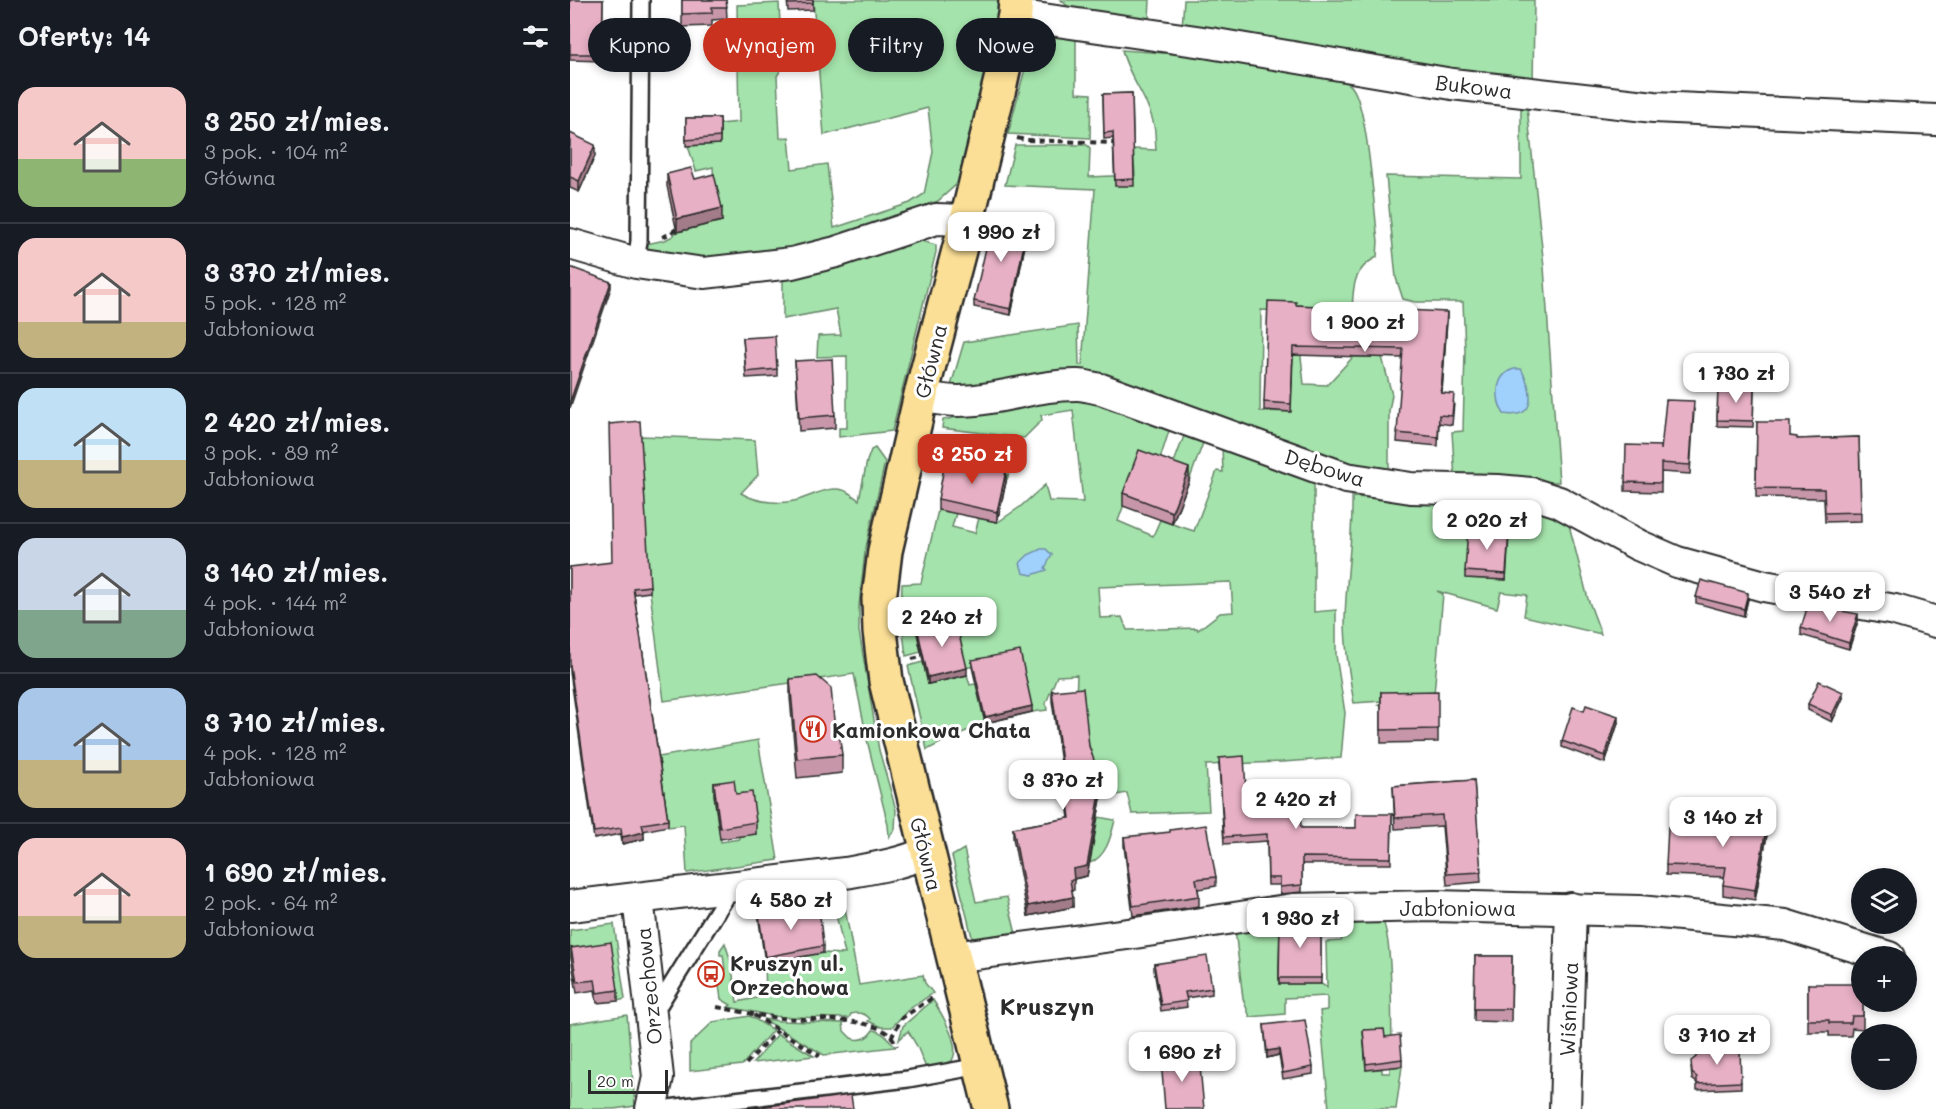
<!DOCTYPE html>
<html lang="pl">
<head>
<meta charset="utf-8">
<style>
  :root { --surface:#171b24; --page:#242831; --text:#f1f3f6; --muted:#9ea1a6; --line:#363941; --accent:#c8321e }
  body { margin:0; font-family:Mali,sans-serif; background:var(--page); color:var(--text); height:100vh; display:flex; flex-direction:column; font-size:22px; white-space:nowrap }
  * { box-sizing:border-box; margin:0 }
  p { font-size:20px; color:var(--muted) }
  .icon { flex:none; width:33px; height:33px; fill:none; stroke:currentColor; stroke-width:2; stroke-linecap:round; stroke-linejoin:round }
  .map { position:relative; flex:1; overflow:hidden }
  .details { display:flex; flex-direction:column; background:var(--surface); width:570px }
  .details>* { flex:none }
  .guide { position:absolute; left:18px; top:18px; width:570px; height:54px; display:flex; gap:12px }
  .controls { position:absolute; left:1281px; top:868px; display:grid; gap:12px }
  .controls a { display:grid; place-items:center; width:66px; height:66px; border-radius:50%; background:var(--surface); box-shadow:0 3px 9px #0003; font-size:30px }
  .scale { position:absolute; left:18px; bottom:15px; width:80px; box-sizing:border-box; padding-left:6px; border:3px solid #2b2b2b; border-top:0; font-size:16px; line-height:21px; white-space:nowrap; color:#2b2b2b; -webkit-text-stroke:4px #fff; paint-order:stroke }
  .price { position:absolute; translate:-50% -51px; padding:0 14px; border-radius:12px; background:#fff; color:#222; font-size:20px; line-height:39px; filter:drop-shadow(0 2px 3px #0008) }
  .price::after { content:''; position:absolute; left:50%; top:36px; width:18px; height:14px; margin-left:-9px; background:inherit; clip-path:polygon(0 0,100% 0,50% 100%) }
  .price.on { background:var(--accent); color:#fff }
  ul { padding:0; list-style:none }
  li { display:flex; align-items:center; gap:18px; height:150px; padding:0 18px }
  li+li { border-top:2px solid var(--line) }
  li span { display:grid; place-items:center; flex:none; width:168px; height:120px; border-radius:18px; color:#555 }
  li>.icon { margin-inline-start:auto }
  span .icon { width:72px; height:72px; fill:#fffc; stroke-width:1 }
  li b { font-size:26px }
  h2 { display:flex; justify-content:space-between; align-items:center; height:72px; padding:0 18px; font-size:26px }
  .tag { padding:0 21px; border-radius:27px; background:var(--surface); box-shadow:0 3px 9px #0003; font-size:21px; line-height:54px }
  .tag.on { background:var(--accent); color:#fff }
  main { display:flex; flex:1; min-height:0 }
  .map>svg:first-child { display:block }
</style>
</head>
<body>
<main>
<section class="details">
<h2>Oferty: 14<svg class="icon" aria-label="filters" viewBox="0 0 24 24"><path d="M4 7h16M4 17h16"/><circle cx="9" cy="7" r="2"/><circle cx="15" cy="17" r="2"/></svg></h2>
<ul>
<li><span style="background:linear-gradient(#f6c9c9 60%,#8fb573 0)"><svg class="icon" aria-label="home" viewBox="0 0 24 24"><path d="M3 11l9-7 9 7M6 9v11h12V9"/></svg></span><div><b>3 250 zł/mies.</b><p>3 pok. · 104 m²</p><p>Główna</p></div></li>
<li><span style="background:linear-gradient(#f6c9c9 70%,#c2b280 0)"><svg class="icon" aria-label="home" viewBox="0 0 24 24"><path d="M3 11l9-7 9 7M6 9v11h12V9"/></svg></span><div><b>3 370 zł/mies.</b><p>5 pok. · 128 m²</p><p>Jabłoniowa</p></div></li>
<li><span style="background:linear-gradient(#bfe0f5 60%,#c2b280 0)"><svg class="icon" aria-label="home" viewBox="0 0 24 24"><path d="M3 11l9-7 9 7M6 9v11h12V9"/></svg></span><div><b>2 420 zł/mies.</b><p>3 pok. · 89 m²</p><p>Jabłoniowa</p></div></li>
<li><span style="background:linear-gradient(#c9d6e8 60%,#7fa58c 0)"><svg class="icon" aria-label="home" viewBox="0 0 24 24"><path d="M3 11l9-7 9 7M6 9v11h12V9"/></svg></span><div><b>3 140 zł/mies.</b><p>4 pok. · 144 m²</p><p>Jabłoniowa</p></div></li>
<li><span style="background:linear-gradient(#a9c7e8 60%,#c2b280 0)"><svg class="icon" aria-label="home" viewBox="0 0 24 24"><path d="M3 11l9-7 9 7M6 9v11h12V9"/></svg></span><div><b>3 710 zł/mies.</b><p>4 pok. · 128 m²</p><p>Jabłoniowa</p></div></li>
<li><span style="background:linear-gradient(#f6c9c9 65%,#c2b280 0)"><svg class="icon" aria-label="home" viewBox="0 0 24 24"><path d="M3 11l9-7 9 7M6 9v11h12V9"/></svg></span><div><b>1 690 zł/mies.</b><p>2 pok. · 64 m²</p><p>Jabłoniowa</p></div></li>
</ul>
</section>
<div class="map">
<svg width="1366" height="1109" viewBox="0 0 1366 1109">
  <rect width="100%" height="100%" fill="#fff"/>
  <filter id="ink" filterUnits="userSpaceOnUse"><feTurbulence type="fractalNoise" baseFrequency=".0167" numOctaves="2"/><feDisplacementMap in="SourceGraphic" scale="12" xChannelSelector="R" yChannelSelector="G"/><feConvolveMatrix kernelMatrix="1 2 1 2 8 2 1 2 1" color-interpolation-filters="sRGB"/></filter>
  <g filter="url(#ink)">
    <!-- green -->
    <g fill="#a4e3ab" stroke="#68876b" stroke-width="1.5" fill-rule="evenodd">
      <polygon points="243,0 432,0 394,171 388,183 368,201 244,246 144,260 82,254 76,247 76,244 95,240 103,236 144,187 143,167 126,171 118,146 150,144 150,124 169,122 167,5 209,3 212,68 207,76 210,138 219,137 222,169 257,164 264,228 340,203 354,194 363,152 358,108 254,135"/>
      <path d="M491,0H580L579,18C550,16 511,23 491,0Z"/>
      <polygon points="614,0 964,0 963,94 612,28"/>
      <polygon points="486,37 506,37 506,93 521,94 520,138 438,134 457,61 461,53 472,44 472,39"/>
      <path d="M592,48L762,76C769,79 778,81 782,87C798,108 804,210 808,241L807,257C781,270 783,290 782,316L726,311L734,384L757,385L783,357H812L822,395L819,411V474L759,460L523,380L380,389L394,342L508,325L509,365H512L525,189L435,185L445,145H517L520,148L519,177L565,175L563,149L586,150C585,142 586,133 584,126C579,99 558,77 552,50L593,53ZM691,310L725,311L720,412L690,411Z"/>
      <polygon points="951,106 957,107 974,267 989,482 885,480 882,432 893,431 895,350 893,302 845,302 833,299 826,278 816,176 951,179"/>
      <polygon points="348,240 366,245 366,252 322,431 269,437 269,428 277,428 277,356 247,357 248,336 271,335 266,309 213,319 213,279"/>
      <path d="M501,393L599,431L590,459L569,463L548,521L583,536L590,520L624,531L647,471L653,472L652,447L744,476V612L766,610V655L775,713L771,758L712,762L636,765L639,811L562,814L557,793L530,798L506,699L507,675L487,676L476,703L477,710L462,712L457,690L411,701L415,723L380,738L357,750L338,666L353,662L358,684L397,675L400,685L453,675L449,657L395,668L364,629L360,611L343,615L351,652L336,656L331,616L332,584L351,583L368,510L386,513L382,527L405,533L409,518L428,522L450,507L475,485L479,501L513,502L503,410L471,415L472,420L454,438L372,428L373,420ZM661,582L663,612L650,613L628,630L627,628L557,630L552,617L530,618L528,587Z"/>
      <path d="M70,436L185,440L188,475L171,493C187,503 214,505 231,499C243,495 260,486 273,490C278,491 284,497 289,500L297,461L301,450L305,448L315,462L295,552L289,606V631L309,750L326,810L325,829L319,837L318,825L298,744L284,674L94,701L80,592Z"/>
      <polygon points="614,436 633,443 619,481 600,473"/>
      <polygon points="390,446 445,457 436,482 403,474 405,463 387,458"/>
      <path d="M782,497L912,503L891,509L878,525V535H898L896,578L936,580L939,538H952L954,507L994,518L998,521L1018,599L1031,634L954,616L957,595L931,592L927,608L867,591L873,594L864,694L823,704L809,705L813,701L784,703C779,675 775,647 775,619C776,578 783,538 782,497Z"/>
      <path d="M188,740L208,860L117,873L114,825L98,827L88,757ZM144,794L166,806L186,834L169,836V839L151,842Z"/>
      <path d="M528,817L545,820C541,836 537,856 520,863Z"/>
      <polygon points="394,849 406,902 437,897 447,938 404,945 382,856"/>
      <path d="M272,892L289,985L353,975L355,983L363,993L338,1010L322,1027H311L298,1021L300,1019C295,1013 288,1012 281,1014L279,1018L210,1017L158,1007L161,1005L151,999L147,971L155,970L153,955H150V950L155,943L161,962L167,1002L196,996L195,963L253,953L275,954L262,897Z"/>
      <path d="M812,919C823,939 821,1017 822,1043L796,1070L812,1069V1073H820V1067L832,1066L826,1109H759L750,1011L757,1010V996L715,998V1014L680,1017L673,999L665,929L710,920L709,984H751L757,987L756,942L771,941L776,926L786,921Z"/>
      <polygon points="44,924 55,999 48,1001 0,958 0,930"/>
      <path d="M363,1000C377,1022 407,1072 356,1068L347,1046L338,1031L329,1040L333,1026Z"/>
      <polygon points="57,1015 65,1106 44,1109 0,1109 0,1024"/>
      <polygon points="180,1016 203,1030 172,1065 120,1071 120,1044 143,1022"/>
      <path d="M193,1019L210,1021L273,1023L274,1031L281,1038C290,1042 298,1038 303,1030C311,1031 320,1039 325,1047L254,1055Z"/>
      <polygon points="208,1034 244,1056 183,1063"/>
    </g>
    <!-- water -->
    <g fill="#a0d1fd" stroke="#718fa9" stroke-width="1.5">
      <path d="M944,369H951C963,390 968,420 934,414C925,400 924,375 944,369Z"/>
      <polygon points="471,549 476,549 482,555 475,568 477,570 462,575 453,573 450,563 458,555"/>
    </g>
    <g fill="none" stroke-linecap="round" stroke-linejoin="round">
      <!-- service casing -->
      <g stroke="#2b2b2b" stroke-width="20">
        <g id="service">
          <polyline points="66,263 69,241 71,0"/>
          <polyline points="84,1013 163,886"/>
          <polyline points="90,1109 338,1079 410,1066"/>
        </g>
      </g>
      <!-- minor casing -->
      <g stroke="#2b2b2b" stroke-width="34">
        <g id="minor">
          <polyline points="445,15 640,43 882,84 1084,107 1366,120"/>
          <polyline points="0,244 66,263 134,273 222,263 266,252 366,219 397,220"/>
          <path d="M351,395C404,413 455,384 508,385C515,385 523,388 531,389L776,478L841,488L928,490L961,493L989,502L1068,545L1107,562L1194,586L1325,610L1366,622"/>
          <polyline points="68,898 88,1077 81,1109"/>
          <path d="M0,906L275,873C303,868 331,864 357,852"/>
          <polyline points="383,957 565,933 723,909 865,906 1069,911 1215,925 1319,957"/>
          <polyline points="995,1109 1001,908"/>
        </g>
      </g>
      <!-- primary casing -->
      <g stroke="#2b2b2b" stroke-width="38">
        <polyline id="primary" points="421,1109 316,681 310,631 309,599 315,551 351,395 397,220 431,80 445,15 446,0"/>
      </g>
      <!-- path -->
      <g stroke="#2b2b2b" stroke-width="4" stroke-dasharray="6 4.5" stroke-linecap="butt">
        <polyline points="447,138 455,140 543,143"/>
        <polyline points="92,237 100,234 106,229"/>
        <polyline points="342,659 352,657"/>
        <path d="M147,1007C168,1011 189,1016 211,1018C239,1021 316,1013 327,1046"/>
        <polyline points="184,1015 250,1056"/>
        <polyline points="321,1038 332,1018 365,996"/>
        <polyline points="176,1064 208,1030"/>
      </g>
      <!-- service -->
      <use href="#service" stroke="#fff" stroke-width="15"/>
      <!-- minor -->
      <use href="#minor" stroke="#fff" stroke-width="30"/>
      <!-- primary -->
      <use href="#primary" stroke="#fbdf96" stroke-width="33"/>
    </g>
    <!-- wall -->
    <g fill="#c797a9" stroke="#2b2b2b" stroke-width="1.5">
      <polygon points="0,0 33,0 32,61 0,60"/>
      <polygon points="112,0 156,0 157,19 142,20 142,26 112,27"/>
      <polygon points="217,0 243,0 243,10 218,11"/>
      <polygon points="562,93 564,186 545,186 543,138 534,139 533,94"/>
      <polygon points="116,118 150,118 150,144 116,146"/>
      <polygon points="0,133 25,156 9,192 0,188"/>
      <polygon points="97,174 125,179 152,221 107,232 97,186"/>
      <polygon points="458,230 441,315 404,307 404,301"/>
      <polygon points="726,305 877,320 872,393 884,403 882,425 869,423 868,446 827,442 833,358 723,355 721,412 694,410 694,402"/>
      <polygon points="173,338 207,369 207,376 176,378"/>
      <polygon points="225,361 265,415 265,428 229,431"/>
      <polygon points="1148,387 1184,387 1183,427 1147,426"/>
      <polygon points="1124,410 1120,474 1091,472 1091,492 1055,491 1055,482 1091,446"/>
      <polygon points="1187,422 1227,439 1289,437 1291,521 1255,522 1254,498 1186,497"/>
      <polygon points="619,481 602,524 553,506 553,493"/>
      <polygon points="436,482 427,522 368,510 368,499"/>
      <polygon points="939,531 936,580 895,578 895,571"/>
      <polygon points="0,567 80,586 80,592 64,594 98,820 98,826 73,831 74,839 52,844 51,834 24,839 0,672"/>
      <polygon points="1126,597 1178,599 1174,616 1126,603"/>
      <polygon points="1288,621 1279,649 1231,635 1231,628"/>
      <polygon points="347,627 397,675 358,684 347,633"/>
      <polygon points="402,660 462,712 415,723 402,667"/>
      <polygon points="220,679 265,731 272,755 272,773 227,778 220,697"/>
      <polygon points="482,691 519,746 532,793 517,876 504,879 504,890 501,890 503,907 458,916 443,838 443,828 499,818 482,701"/>
      <polygon points="811,692 868,729 868,742 811,743"/>
      <polygon points="1273,698 1262,722 1238,710 1238,704"/>
      <polygon points="1048,723 1035,763 992,747 992,741"/>
      <polygon points="649,765 677,808 731,828 786,828 822,814 821,864 732,864 732,892 710,894 710,885 698,885 697,841 654,844"/>
      <polygon points="904,780 911,882 877,885 872,826 825,829 823,786"/>
      <polygon points="144,783 166,794 186,822 186,834 150,839 144,794"/>
      <polygon points="1199,824 1185,900 1153,895 1153,885 1155,877 1096,875 1096,865 1163,830"/>
      <polygon points="554,837 646,877 646,886 628,889 629,896 629,906 563,916 554,846"/>
      <polygon points="189,915 253,946 253,953 195,963 189,921"/>
      <polygon points="751,919 751,984 709,984 710,922"/>
      <polygon points="1,948 48,990 48,1001 27,1003 25,990 7,993 1,958"/>
      <polygon points="905,956 942,956 941,1022 904,1021"/>
      <polygon points="584,964 642,988 642,994 616,998 617,1007 591,1011 584,970"/>
      <polygon points="1238,984 1293,1002 1293,1029 1282,1028 1281,1036 1259,1036 1259,1032 1238,1032"/>
      <polygon points="694,1025 743,1067 743,1074 713,1079 709,1055 697,1058"/>
      <polygon points="793,1030 815,1037 832,1059 832,1066 796,1070"/>
      <polygon points="1121,1067 1171,1082 1171,1088 1127,1090 1127,1083 1122,1079"/>
    </g>
    <!-- shaded-wall -->
    <g fill="#a27b89" stroke="#2b2b2b" stroke-width="1.5">
      <polygon points="25,145 25,156 9,192 9,181"/>
      <polygon points="152,208 152,221 107,232 107,219"/>
      <polygon points="458,224 458,230 441,315 441,309"/>
      <polygon points="41,282 41,288 0,408 0,402"/>
      <polygon points="877,312 877,320 871,402 871,393"/>
      <polygon points="619,468 619,481 602,524 602,512"/>
      <polygon points="436,471 436,482 427,522 427,512"/>
      <polygon points="1178,593 1178,599 1174,616 1174,609"/>
      <polygon points="1288,614 1288,621 1279,649 1279,643"/>
      <polygon points="397,668 397,675 358,684 358,677"/>
      <polygon points="1273,692 1273,698 1262,722 1262,715"/>
      <polygon points="462,706 462,712 415,723 415,717"/>
      <polygon points="1048,716 1048,723 1035,763 1035,756"/>
      <polygon points="532,783 532,793 517,876 503,879 503,869"/>
      <polygon points="1199,813 1199,824 1185,900 1185,890"/>
      <polygon points="74,832 74,839 52,844 52,837"/>
      <polygon points="503,897 503,907 458,916 458,906"/>
      <polygon points="709,1049 709,1055 697,1058 697,1051"/>
    </g>
    <!-- building -->
    <g fill="#e7b0c4" stroke="#2b2b2b" stroke-width="1.5">
      <polygon points="0,0 33,0 32,54 0,54"/>
      <polygon points="112,0 156,0 157,7 142,7 142,13 112,14"/>
      <polygon points="218,0 243,0 243,3 218,4"/>
      <polygon points="562,93 564,179 545,180 543,132 534,133 533,94"/>
      <polygon points="116,118 150,118 150,137 116,140"/>
      <polygon points="0,133 25,145 9,181 0,177"/>
      <polygon points="121,168 125,179 144,174 152,208 107,219 97,174"/>
      <polygon points="423,217 458,224 441,309 404,301"/>
      <polygon points="0,267 41,282 0,402"/>
      <polygon points="698,301 726,302 726,305 877,312 871,393 884,394 882,416 869,415 868,437 827,433 833,349 723,347 721,404 694,402"/>
      <polygon points="205,336 207,369 176,372 173,338"/>
      <polygon points="262,359 265,415 229,418 225,361"/>
      <polygon points="1148,387 1184,387 1183,421 1147,420"/>
      <polygon points="1096,400 1124,401 1120,465 1091,463 1091,483 1055,482 1056,445 1091,446 1091,450"/>
      <polygon points="70,421 80,586 63,588 98,820 72,824 74,832 52,837 51,828 24,832 0,665 0,567 42,562 39,424"/>
      <polygon points="1187,422 1220,422 1220,436 1227,437 1227,439 1289,437 1291,512 1255,513 1254,489 1186,488"/>
      <polygon points="569,450 619,468 602,512 553,493"/>
      <polygon points="376,457 436,471 427,512 368,499"/>
      <polygon points="898,528 939,531 936,574 895,571"/>
      <polygon points="1131,580 1178,593 1174,609 1126,597"/>
      <polygon points="1238,605 1288,614 1279,643 1231,628"/>
      <polygon points="385,618 397,668 358,677 347,627"/>
      <polygon points="450,651 462,706 415,717 402,660"/>
      <polygon points="247,676 261,688 265,731 269,731 272,755 227,759 220,679"/>
      <polygon points="1249,681 1273,692 1262,715 1238,704"/>
      <polygon points="513,688 519,746 532,783 517,866 503,869 504,880 500,880 503,897 458,906 443,828 500,818 482,691"/>
      <polygon points="868,691 868,729 811,730 811,692"/>
      <polygon points="1016,705 1048,716 1035,756 992,741 1003,707 1014,711"/>
      <polygon points="674,756 677,808 730,808 731,828 786,828 786,814 822,814 821,858 732,857 732,885 710,887 710,878 698,878 697,834 654,837 649,758"/>
      <polygon points="164,780 166,794 182,792 186,822 150,828 144,783"/>
      <polygon points="904,780 911,872 877,874 872,815 825,818 823,786"/>
      <polygon points="1167,809 1199,813 1185,890 1153,885 1156,867 1096,865 1098,827 1163,830"/>
      <polygon points="636,825 646,877 626,879 629,896 563,906 554,837 600,832 600,830"/>
      <polygon points="249,906 253,946 195,957 189,915"/>
      <polygon points="751,919 751,978 709,978 710,922"/>
      <polygon points="41,942 48,990 27,993 25,980 7,982 1,948"/>
      <polygon points="637,956 642,988 615,992 617,1001 591,1005 584,964"/>
      <polygon points="905,956 942,956 941,1009 904,1009"/>
      <polygon points="1238,984 1292,984 1292,1002 1293,1002 1293,1016 1282,1016 1281,1023 1259,1023 1259,1020 1238,1020"/>
      <polygon points="735,1020 743,1067 713,1073 709,1049 697,1051 694,1025"/>
      <polygon points="814,1029 815,1037 830,1035 832,1059 796,1064 793,1030"/>
      <polygon points="1170,1048 1171,1082 1127,1084 1127,1077 1122,1073 1121,1061 1126,1057 1127,1050"/>
      <polygon points="629,1056 634,1109 595,1109 591,1059"/>
      <polygon points="281,1095 283,1109 176,1109"/>
    </g>
  </g>
  <!-- icons -->
  <defs>
    <g id="restaurant-ring" transform="scale(1.35)"><circle r="9.5" fill="#fff" stroke="#c8321e" stroke-width="1.5"/><path d="M-5-6h1v4h1v-4h1v4h1v-4h1v5L-1.5 .5V6h-2V.5L-5-1ZM5-6V6H3V1.5H1.5Q1.5-4 5-6Z" fill="#c8321e"/></g>
    <g id="bus-ring" transform="scale(1.35)"><circle r="9.5" fill="#fff" stroke="#c8321e" stroke-width="1.5"/><path d="M-5-6H5V4H4V6H2V4H-2V6H-4V4H-5ZM-3.5-4V0h7V-4ZM-3.5 1.2v1.5H-2V1.2ZM2 1.2v1.5H3.5V1.2Z" fill="#c8321e"/></g>
  </defs>
  <g fill-rule="evenodd">
    <use href="#restaurant-ring" x="243" y="729"/>
    <use href="#bus-ring" x="141" y="974"/>
  </g>
  <g text-anchor="middle" dominant-baseline="central" stroke-width="6" stroke-linejoin="round" paint-order="stroke">
    <!-- street labels -->
    <g font-size="21" fill="#2b2b2b" stroke="#fff">
      <text transform="translate(904 86) rotate(7)">Bukowa</text>
      <text transform="translate(360 361) rotate(-76)">Główna</text>
      <text transform="translate(755 467) rotate(17)">Dębowa</text>
      <text transform="translate(357 854) rotate(76)">Główna</text>
      <text x="888" y="907">Jabłoniowa</text>
      <text transform="translate(78 986) rotate(-96)">Orzechowa</text>
      <text transform="translate(998 1009) rotate(-88)">Wiśniowa</text>
    </g>
    <!-- poi labels -->
    <g font-size="21" font-weight="bold" fill="#2b2b2b" stroke="#fff" text-anchor="start">
      <text x="262" y="729">Kamionkowa Chata</text>
      <text x="160" y="962">Kruszyn ul.<tspan x="160" dy="24">Orzechowa</tspan></text>
    </g>
    <!-- quarter labels -->
    <g font-size="24" font-weight="bold" fill="#2b2b2b" stroke="#fff">
      <text x="477" y="1005">Kruszyn</text>
    </g>
  </g>
</svg>
<div class="controls">
<a><svg class="icon" aria-label="layers" viewBox="0 0 24 24"><path d="M12 4l9 5-9 5-9-5zM3 14l9 5 9-5"/></svg></a>
<a>+</a>
<a>−</a>
</div>
<div class="scale">20 m</div>
<b class="price" style="left:431px;top:263px">1 990 zł</b>
<b class="price" style="left:795px;top:353px">1 900 zł</b>
<b class="price" style="left:1166px;top:404px">1 730 zł</b>
<b class="price on" style="left:402px;top:485px">3 250 zł</b>
<b class="price" style="left:917px;top:551px">2 020 zł</b>
<b class="price" style="left:1260px;top:623px">3 540 zł</b>
<b class="price" style="left:372px;top:648px">2 240 zł</b>
<b class="price" style="left:493px;top:811px">3 370 zł</b>
<b class="price" style="left:726px;top:830px">2 420 zł</b>
<b class="price" style="left:1153px;top:848px">3 140 zł</b>
<b class="price" style="left:221px;top:931px">4 580 zł</b>
<b class="price" style="left:730px;top:949px">1 930 zł</b>
<b class="price" style="left:1147px;top:1066px">3 710 zł</b>
<b class="price" style="left:612px;top:1083px">1 690 zł</b>
<div class="guide">
<a class="tag">Kupno</a>
<a class="tag on">Wynajem</a>
<a class="tag">Filtry</a>
<a class="tag">Nowe</a>
</div>
</div>
</main>
</body>
</html>
